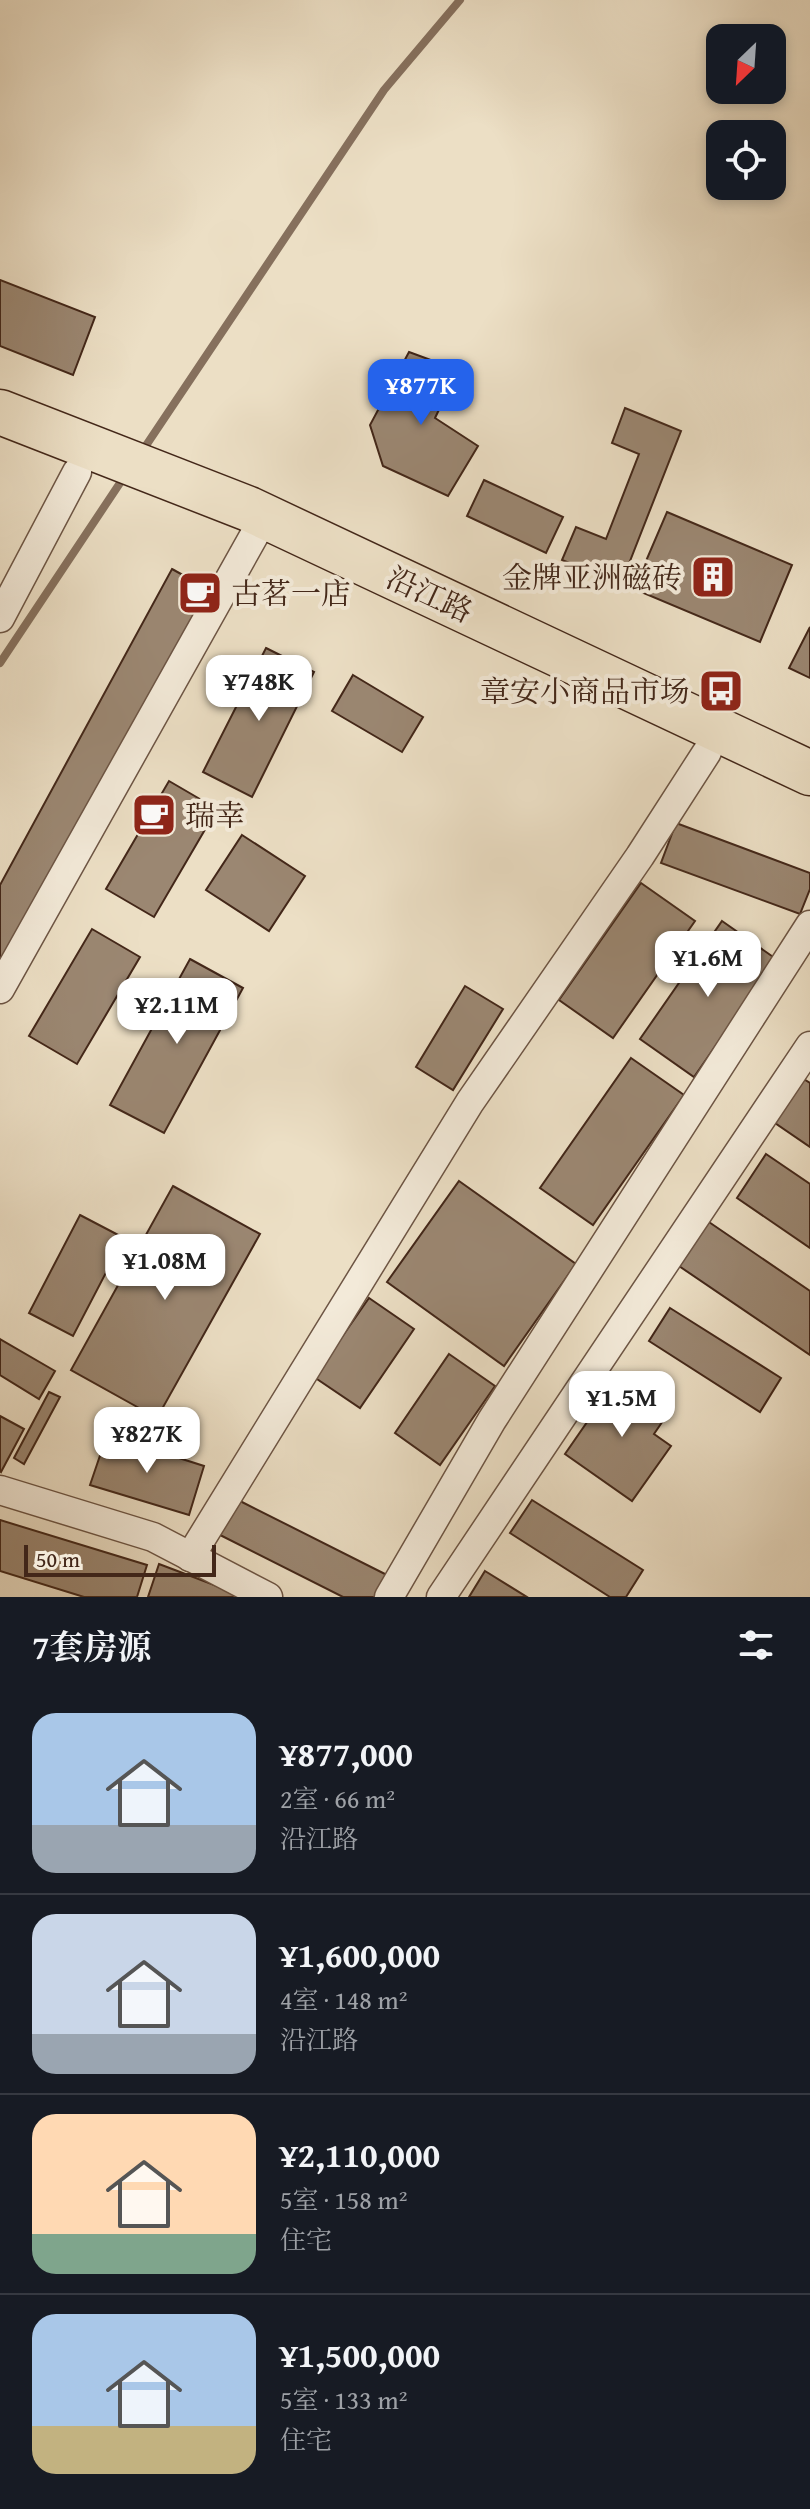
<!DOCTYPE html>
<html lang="zh">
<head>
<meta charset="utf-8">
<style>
  :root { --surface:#171b24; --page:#242831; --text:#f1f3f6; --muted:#9ea1a6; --line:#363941; --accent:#2563eb }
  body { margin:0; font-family:"Gentium Book Plus","Noto Serif SC",serif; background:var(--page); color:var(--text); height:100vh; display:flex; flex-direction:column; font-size:30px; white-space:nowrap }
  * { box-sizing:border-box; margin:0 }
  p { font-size:26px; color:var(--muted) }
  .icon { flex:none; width:44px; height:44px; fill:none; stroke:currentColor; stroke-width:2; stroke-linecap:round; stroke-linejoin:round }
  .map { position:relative; height:1597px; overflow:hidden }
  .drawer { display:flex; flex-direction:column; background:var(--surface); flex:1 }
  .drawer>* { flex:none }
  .needle { width:52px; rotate:205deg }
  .tools { position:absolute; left:706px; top:24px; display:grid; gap:16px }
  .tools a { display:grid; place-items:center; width:80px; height:80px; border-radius:16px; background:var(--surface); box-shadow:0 4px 12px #0003; font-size:40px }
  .scale { position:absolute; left:24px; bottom:20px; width:192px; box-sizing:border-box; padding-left:8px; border:4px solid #432719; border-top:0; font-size:22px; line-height:28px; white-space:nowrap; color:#432719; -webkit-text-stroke:6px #f3ead9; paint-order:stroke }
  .price { position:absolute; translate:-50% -68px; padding:0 18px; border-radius:16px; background:#fff; color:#222; font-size:26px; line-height:52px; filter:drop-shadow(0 2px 4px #0008) }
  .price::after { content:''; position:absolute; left:50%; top:48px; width:24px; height:18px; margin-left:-12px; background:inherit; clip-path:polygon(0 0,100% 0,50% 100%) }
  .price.current { background:var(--accent); color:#fff }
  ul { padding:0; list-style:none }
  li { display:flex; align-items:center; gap:24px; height:200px; padding:0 32px }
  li+li { border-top:2px solid var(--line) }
  li span { display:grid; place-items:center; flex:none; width:224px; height:160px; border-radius:24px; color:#555 }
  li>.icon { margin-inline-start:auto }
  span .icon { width:96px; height:96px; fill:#fffc; stroke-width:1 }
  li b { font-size:34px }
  h2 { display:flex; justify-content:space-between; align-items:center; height:96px; padding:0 32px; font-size:34px }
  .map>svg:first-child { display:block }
</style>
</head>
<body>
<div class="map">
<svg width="810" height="1597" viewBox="0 0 810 1597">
  <rect width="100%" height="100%" fill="#ecdfc5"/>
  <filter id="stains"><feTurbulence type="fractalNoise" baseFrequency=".0025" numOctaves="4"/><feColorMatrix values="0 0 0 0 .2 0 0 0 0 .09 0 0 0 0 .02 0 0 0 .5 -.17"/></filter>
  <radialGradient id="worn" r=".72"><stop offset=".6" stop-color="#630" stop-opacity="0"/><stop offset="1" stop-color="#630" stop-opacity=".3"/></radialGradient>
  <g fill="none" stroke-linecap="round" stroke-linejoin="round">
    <!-- stream -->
    <g stroke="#86705d" stroke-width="8">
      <polyline points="141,453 384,90 460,0"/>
      <polyline points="0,663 126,474"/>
    </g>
  </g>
  <!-- building -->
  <g fill="#9b8772" stroke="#432719" stroke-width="2">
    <polygon points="0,280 95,317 73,375 0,346"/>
    <polygon points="409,352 458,370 435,418 478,446 448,496 383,466 370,425"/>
    <polygon points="625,408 681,431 621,584 562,560 576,527 606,539 639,454 612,443"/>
    <polygon points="484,480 563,517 546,553 467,516"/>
    <polygon points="667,512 792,565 760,642 634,589"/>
    <polygon points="172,569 210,590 0,975 0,885"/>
    <polygon points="810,627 810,678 789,668"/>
    <polygon points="266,648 314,672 252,797 203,772"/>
    <polygon points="353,675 423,717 402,752 332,711"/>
    <polygon points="169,781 217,809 154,917 106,889"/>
    <polygon points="676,823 810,873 810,889 800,914 661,863"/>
    <polygon points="242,835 305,876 269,931 206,890"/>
    <polygon points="641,883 695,921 613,1038 559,1000"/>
    <polygon points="722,921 776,959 694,1077 640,1039"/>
    <polygon points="92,929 140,957 77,1064 29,1036"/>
    <polygon points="190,959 243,988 164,1133 110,1105"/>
    <polygon points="465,986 503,1009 453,1090 416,1067"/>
    <polygon points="631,1058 684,1095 593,1225 540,1188"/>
    <polygon points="802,1078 810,1083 810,1147 772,1121"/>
    <polygon points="766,1154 810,1184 810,1248 737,1198"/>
    <polygon points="459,1181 576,1264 504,1366 387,1282"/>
    <polygon points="173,1186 260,1234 157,1418 71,1370"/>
    <polygon points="80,1215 124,1238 73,1336 29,1313"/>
    <polygon points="706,1220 810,1291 810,1355 676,1264"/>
    <polygon points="369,1298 414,1329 360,1408 314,1377"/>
    <polygon points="670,1308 781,1378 760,1412 649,1341"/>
    <polygon points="0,1339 55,1371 39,1399 0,1375"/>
    <polygon points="449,1354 495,1386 440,1465 395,1433"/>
    <polygon points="619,1376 669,1412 654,1434 671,1446 632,1501 565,1454"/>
    <polygon points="49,1392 60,1397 24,1464 14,1458"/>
    <polygon points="0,1416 24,1429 1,1472 0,1471"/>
    <polygon points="107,1435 204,1466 189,1515 90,1485"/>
    <polygon points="238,1500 389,1576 378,1597 343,1597 220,1535"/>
    <polygon points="532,1500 643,1570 626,1597 610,1597 510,1533"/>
    <polygon points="0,1520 147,1565 137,1597 84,1597 0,1571"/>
    <polygon points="159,1564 238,1594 244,1597 148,1597"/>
    <polygon points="485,1571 527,1597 469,1597"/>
  </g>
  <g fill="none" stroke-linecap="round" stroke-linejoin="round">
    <!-- street casing -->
    <g stroke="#6d5544" stroke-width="31">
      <g id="street">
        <polyline points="0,618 77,472"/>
        <polyline points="0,989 265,516"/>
        <polyline points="0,1490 153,1537 268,1597"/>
        <polyline points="190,1557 470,1102 640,856 707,752"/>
        <polyline points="389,1597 492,1420 810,925"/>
        <polyline points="441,1597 810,1046"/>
      </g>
    </g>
    <!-- primary casing -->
    <g stroke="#432719" stroke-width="47">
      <polyline id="primary" points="0,412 249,509 810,773"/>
    </g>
    <!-- street -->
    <use href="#street" stroke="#f3ead9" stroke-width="28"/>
    <!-- primary -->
    <use href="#primary" stroke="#ecdfc5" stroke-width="44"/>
  </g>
  <!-- icons -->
  <defs>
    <g id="building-square" transform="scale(2.3)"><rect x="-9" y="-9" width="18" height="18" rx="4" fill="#8f2418" stroke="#f3ead9"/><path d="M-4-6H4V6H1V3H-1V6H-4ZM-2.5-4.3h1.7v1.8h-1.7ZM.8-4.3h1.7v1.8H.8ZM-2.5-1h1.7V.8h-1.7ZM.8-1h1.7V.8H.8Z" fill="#fff"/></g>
    <g id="cafe-square" transform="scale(2.3)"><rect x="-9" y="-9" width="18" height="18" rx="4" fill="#8f2418" stroke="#f3ead9"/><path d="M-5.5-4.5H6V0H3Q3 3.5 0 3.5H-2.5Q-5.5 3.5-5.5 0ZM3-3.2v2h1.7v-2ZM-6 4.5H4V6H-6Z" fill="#fff"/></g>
    <g id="bus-square" transform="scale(2.3)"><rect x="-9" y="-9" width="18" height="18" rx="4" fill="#8f2418" stroke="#f3ead9"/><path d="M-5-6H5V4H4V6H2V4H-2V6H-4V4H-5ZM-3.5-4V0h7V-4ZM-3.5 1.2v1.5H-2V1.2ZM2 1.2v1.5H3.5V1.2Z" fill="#fff"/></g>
  </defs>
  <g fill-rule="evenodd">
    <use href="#building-square" x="713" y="577"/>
    <use href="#cafe-square" x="200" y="593"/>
    <use href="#bus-square" x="721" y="691"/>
    <use href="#cafe-square" x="154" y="815"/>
  </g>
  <g text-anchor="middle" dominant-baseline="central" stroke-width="8" stroke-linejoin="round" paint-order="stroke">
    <!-- poi labels -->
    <g font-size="30" fill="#432719" stroke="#f3ead9" text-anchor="end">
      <text x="682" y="577">金牌亚洲磁砖</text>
      <text x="231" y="593" text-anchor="start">古茗一店</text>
      <text x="690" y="691">章安小商品市场</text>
      <text x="185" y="815" text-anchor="start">瑞幸</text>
    </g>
    <!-- street labels -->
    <g font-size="30" fill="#432719" stroke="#f3ead9">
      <text transform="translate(430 594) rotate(25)">沿江路</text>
    </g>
  </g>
  <rect width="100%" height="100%" filter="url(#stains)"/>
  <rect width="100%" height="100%" fill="url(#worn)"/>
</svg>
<div class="tools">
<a><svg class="needle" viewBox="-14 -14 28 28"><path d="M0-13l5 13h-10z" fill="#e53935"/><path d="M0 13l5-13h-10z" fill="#9ea1a6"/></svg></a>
<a><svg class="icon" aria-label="locate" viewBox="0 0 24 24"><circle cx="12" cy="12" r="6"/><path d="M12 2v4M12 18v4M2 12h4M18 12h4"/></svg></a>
</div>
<div class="scale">50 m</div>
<b class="price current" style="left:421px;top:427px">¥877K</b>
<b class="price" style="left:259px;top:723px">¥748K</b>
<b class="price" style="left:708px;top:999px">¥1.6M</b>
<b class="price" style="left:177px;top:1046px">¥2.11M</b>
<b class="price" style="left:165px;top:1302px">¥1.08M</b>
<b class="price" style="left:622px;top:1439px">¥1.5M</b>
<b class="price" style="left:147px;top:1475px">¥827K</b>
</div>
<section class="drawer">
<h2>7套房源<svg class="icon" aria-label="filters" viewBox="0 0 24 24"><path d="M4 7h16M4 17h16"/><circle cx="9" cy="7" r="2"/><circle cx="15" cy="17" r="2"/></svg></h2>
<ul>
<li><span style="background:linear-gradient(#a9c7e8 70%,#9aa5b1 0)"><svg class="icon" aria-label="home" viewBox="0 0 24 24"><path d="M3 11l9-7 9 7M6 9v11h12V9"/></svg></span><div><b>¥877,000</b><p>2室 · 66 m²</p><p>沿江路</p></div></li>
<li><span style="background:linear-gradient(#c9d6e8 75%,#9aa5b1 0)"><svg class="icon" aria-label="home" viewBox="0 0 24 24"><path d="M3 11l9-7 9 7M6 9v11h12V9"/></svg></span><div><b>¥1,600,000</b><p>4室 · 148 m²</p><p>沿江路</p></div></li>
<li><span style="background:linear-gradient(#ffd9b3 75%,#7fa58c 0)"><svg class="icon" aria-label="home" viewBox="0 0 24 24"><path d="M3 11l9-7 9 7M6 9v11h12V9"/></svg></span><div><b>¥2,110,000</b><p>5室 · 158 m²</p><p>住宅</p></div></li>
<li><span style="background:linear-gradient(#a9c7e8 70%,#c2b280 0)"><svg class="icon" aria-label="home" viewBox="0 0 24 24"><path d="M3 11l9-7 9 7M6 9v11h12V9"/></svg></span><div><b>¥1,500,000</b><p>5室 · 133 m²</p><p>住宅</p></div></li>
</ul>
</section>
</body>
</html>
